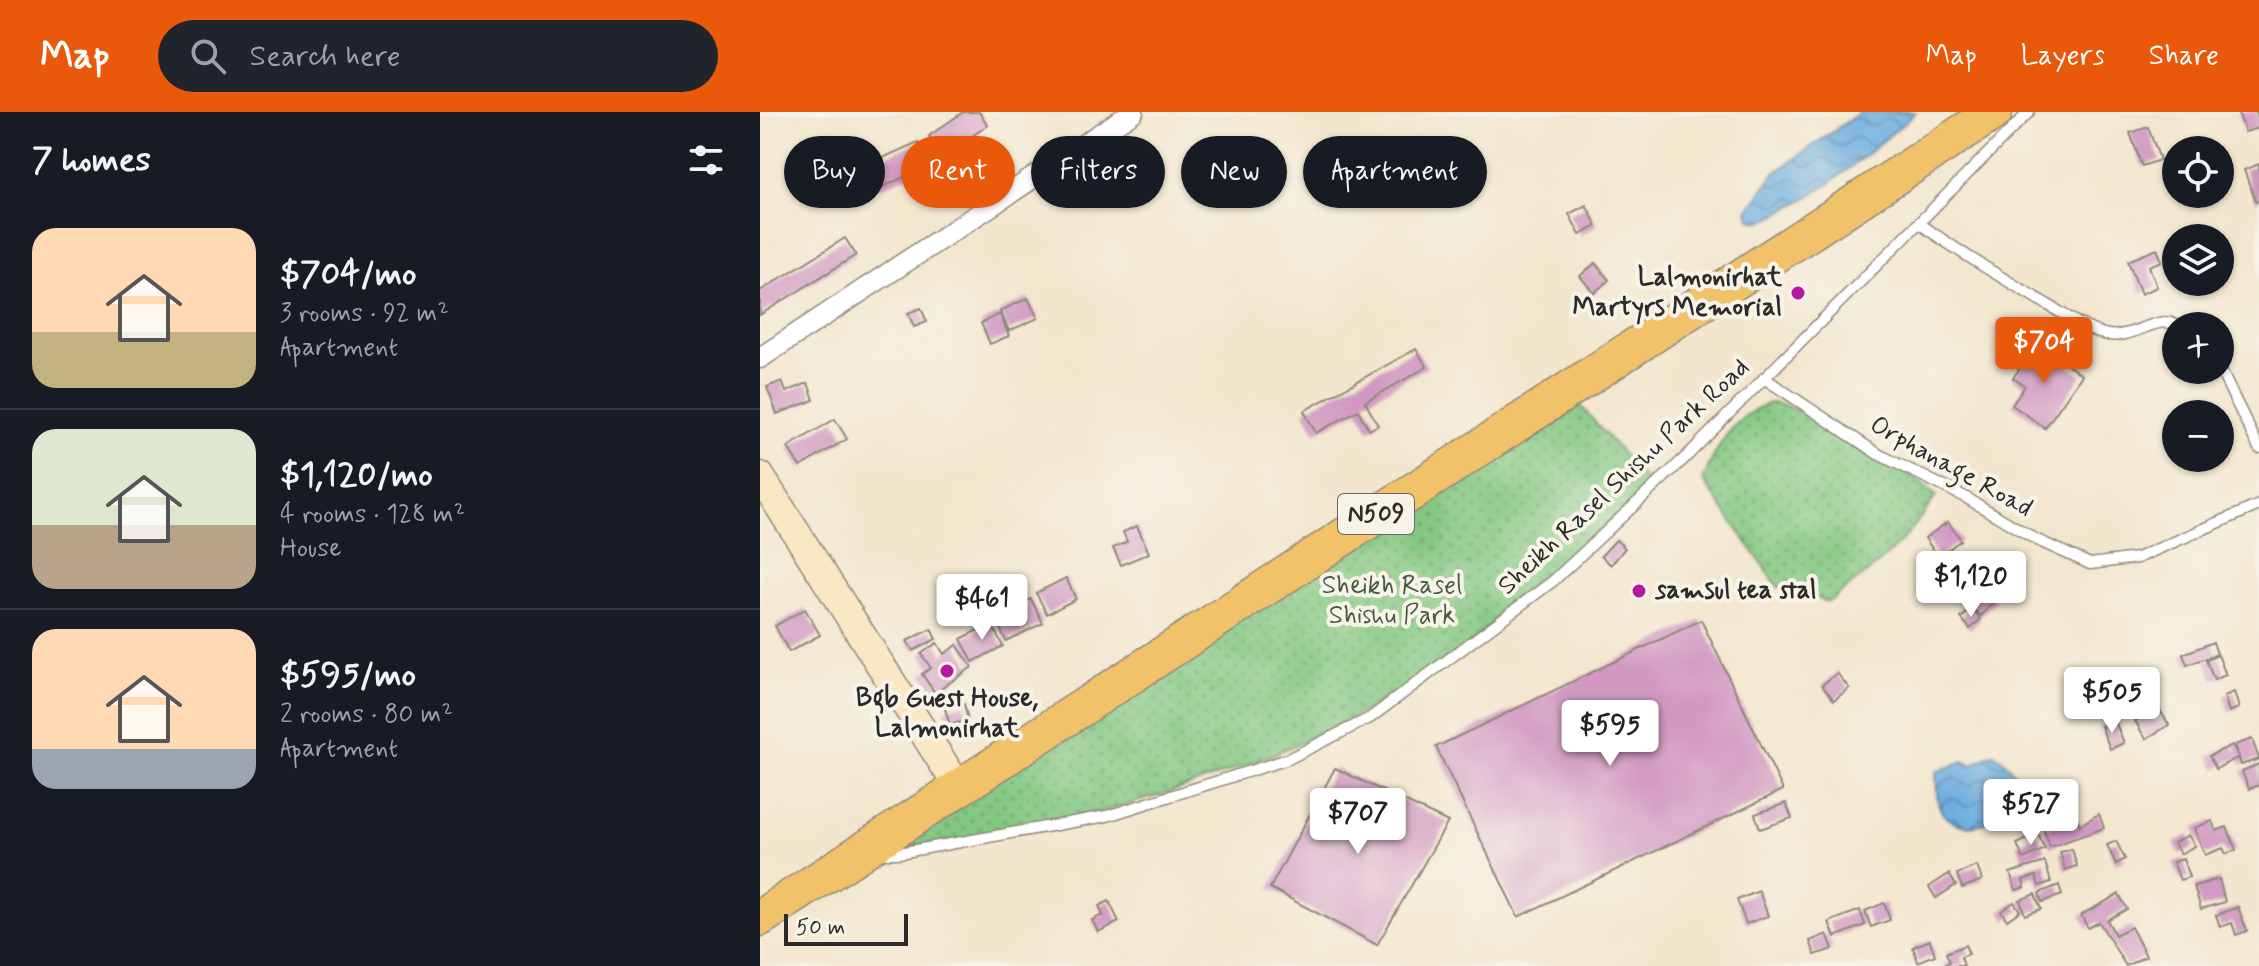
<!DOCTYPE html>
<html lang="en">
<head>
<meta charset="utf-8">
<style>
  :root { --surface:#171b24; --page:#20242c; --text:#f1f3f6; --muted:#9ea1a6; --line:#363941; --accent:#ea580c }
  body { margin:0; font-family:Mynerve,sans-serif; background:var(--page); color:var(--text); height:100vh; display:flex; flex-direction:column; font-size:30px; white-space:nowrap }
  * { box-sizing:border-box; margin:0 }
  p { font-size:26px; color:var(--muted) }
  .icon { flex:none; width:44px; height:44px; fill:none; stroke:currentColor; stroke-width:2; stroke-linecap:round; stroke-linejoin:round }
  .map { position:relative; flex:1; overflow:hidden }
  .drawer { display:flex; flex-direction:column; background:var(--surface); width:760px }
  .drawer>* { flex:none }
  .hud { position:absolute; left:24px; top:24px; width:760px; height:72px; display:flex; gap:16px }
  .controls { position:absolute; left:1402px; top:24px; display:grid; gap:16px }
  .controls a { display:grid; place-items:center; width:72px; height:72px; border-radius:50%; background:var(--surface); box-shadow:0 2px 6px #0004; font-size:40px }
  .scale { position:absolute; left:24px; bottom:20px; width:124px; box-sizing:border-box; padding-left:8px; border:4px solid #2b2b2b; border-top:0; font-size:22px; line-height:28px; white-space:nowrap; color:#2b2b2b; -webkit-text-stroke:6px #f7f3e8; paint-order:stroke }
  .price { position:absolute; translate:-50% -68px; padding:0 18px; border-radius:8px; background:#fff; color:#222; font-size:26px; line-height:52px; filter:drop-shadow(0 2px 4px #0008) }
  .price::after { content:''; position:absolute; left:50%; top:48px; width:24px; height:18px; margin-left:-12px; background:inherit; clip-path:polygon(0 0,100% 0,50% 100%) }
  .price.selected { background:var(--accent); color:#fff }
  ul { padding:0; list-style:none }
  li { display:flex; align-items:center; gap:24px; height:200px; padding:0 32px }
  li+li { border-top:2px solid var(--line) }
  li span { display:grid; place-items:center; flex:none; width:224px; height:160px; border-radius:24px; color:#555 }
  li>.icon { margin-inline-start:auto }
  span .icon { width:96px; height:96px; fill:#fffc; stroke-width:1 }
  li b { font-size:34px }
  h2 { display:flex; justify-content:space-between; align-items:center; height:96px; padding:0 32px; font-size:34px }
  .tag { padding:0 28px; border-radius:36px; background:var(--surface); box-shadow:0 2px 6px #0004; font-size:28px; line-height:72px }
  .tag.selected { background:var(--accent); color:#fff }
  header { display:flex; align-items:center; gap:48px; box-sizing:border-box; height:112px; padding:0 40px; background:var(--accent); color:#fff }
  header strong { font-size:38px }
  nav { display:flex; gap:44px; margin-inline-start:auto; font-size:28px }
  .search { width:560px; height:72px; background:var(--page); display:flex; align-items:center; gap:20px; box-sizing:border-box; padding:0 28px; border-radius:44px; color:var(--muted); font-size:30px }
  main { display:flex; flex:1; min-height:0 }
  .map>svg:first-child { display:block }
</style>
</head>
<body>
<header>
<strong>Map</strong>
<div class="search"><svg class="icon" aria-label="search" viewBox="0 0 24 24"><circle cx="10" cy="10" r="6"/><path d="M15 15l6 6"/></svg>Search here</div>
<nav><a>Map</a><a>Layers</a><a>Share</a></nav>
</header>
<main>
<section class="drawer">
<h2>7 homes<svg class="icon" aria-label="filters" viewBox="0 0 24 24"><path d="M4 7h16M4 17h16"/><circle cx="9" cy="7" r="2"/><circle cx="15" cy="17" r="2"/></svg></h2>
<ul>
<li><span style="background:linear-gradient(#ffd9b3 65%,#c2b280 0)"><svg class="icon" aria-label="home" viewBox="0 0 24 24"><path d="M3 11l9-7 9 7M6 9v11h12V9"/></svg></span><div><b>$704/mo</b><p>3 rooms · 92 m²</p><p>Apartment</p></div></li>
<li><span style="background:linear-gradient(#dfe7d0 60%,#b9a48a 0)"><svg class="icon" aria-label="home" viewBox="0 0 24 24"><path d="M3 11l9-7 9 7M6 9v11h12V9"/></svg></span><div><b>$1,120/mo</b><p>4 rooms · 128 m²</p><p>House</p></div></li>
<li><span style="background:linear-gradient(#ffd9b3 75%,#9aa5b1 0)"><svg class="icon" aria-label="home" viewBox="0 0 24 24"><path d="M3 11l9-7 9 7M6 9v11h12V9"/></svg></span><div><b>$595/mo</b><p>2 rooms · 80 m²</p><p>Apartment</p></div></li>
</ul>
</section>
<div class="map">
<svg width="1499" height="854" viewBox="0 0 1499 854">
  <defs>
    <pattern id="park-dots" width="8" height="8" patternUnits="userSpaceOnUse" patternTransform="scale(2)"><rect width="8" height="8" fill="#83c781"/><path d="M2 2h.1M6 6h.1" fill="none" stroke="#6ba26a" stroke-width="1.8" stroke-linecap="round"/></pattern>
    <pattern id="water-waves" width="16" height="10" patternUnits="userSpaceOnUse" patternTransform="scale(2)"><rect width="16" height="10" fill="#6cade0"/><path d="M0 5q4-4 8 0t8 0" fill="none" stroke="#598db6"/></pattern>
  </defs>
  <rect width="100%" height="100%" fill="#f7f3e8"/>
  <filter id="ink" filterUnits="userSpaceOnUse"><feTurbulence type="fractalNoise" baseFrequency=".0125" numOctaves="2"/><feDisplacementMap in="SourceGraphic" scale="16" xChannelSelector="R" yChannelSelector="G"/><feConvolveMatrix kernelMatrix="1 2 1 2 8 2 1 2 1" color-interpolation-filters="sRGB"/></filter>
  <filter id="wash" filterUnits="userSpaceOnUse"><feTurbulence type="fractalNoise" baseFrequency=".006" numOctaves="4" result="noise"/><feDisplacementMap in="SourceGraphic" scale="32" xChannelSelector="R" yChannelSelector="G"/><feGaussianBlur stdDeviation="1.8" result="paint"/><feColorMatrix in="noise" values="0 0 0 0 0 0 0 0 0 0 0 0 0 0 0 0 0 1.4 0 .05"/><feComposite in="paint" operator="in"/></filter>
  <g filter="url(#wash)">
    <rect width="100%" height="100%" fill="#f3e6ce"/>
    <!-- park -->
    <g fill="url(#park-dots)" stroke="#577956" stroke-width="2">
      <path d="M806,277L892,376C847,420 799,459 750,498C726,517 704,538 679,555C507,667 304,722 101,740Z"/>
      <path d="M1009,291C1048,292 1147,356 1176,384C1145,432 1115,457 1068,490L1018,475L943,368C957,333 973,305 1009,291Z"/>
    </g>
    <!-- water -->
    <g fill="url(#water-waves)" stroke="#4c6c86" stroke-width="2">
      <path d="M1100,0H1156C1110,41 1057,87 999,110L990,106L988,98L1015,61Z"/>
      <path d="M1234,641C1298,684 1214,736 1184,703C1175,692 1177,673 1176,660L1203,649L1212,653Z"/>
    </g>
    <g id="blocks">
      <!-- building -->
      <g fill="#d298c2">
        <polygon points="203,0 219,0 228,13 183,44 169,24"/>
        <polygon points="1478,0 1497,0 1499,16 1485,20"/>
        <polygon points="1388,15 1400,48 1382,54 1370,21"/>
        <polygon points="158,30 169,54 120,76 109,52"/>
        <polygon points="1499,52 1499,89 1496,90 1484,58"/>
        <polygon points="826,93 837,114 820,123 809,102"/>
        <polygon points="85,126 96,143 0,203 0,179"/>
        <polygon points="1397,137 1402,149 1389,154 1397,175 1381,182 1368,149"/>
        <polygon points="835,151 849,168 834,181 820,164"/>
        <polygon points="268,186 278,206 249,219 240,199"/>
        <polygon points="161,196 167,210 154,215 148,201"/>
        <polygon points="240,202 249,224 230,232 221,211"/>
        <polygon points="1277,232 1322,263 1285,316 1252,293 1265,274 1253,266"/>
        <polygon points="656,237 667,255 605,290 618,313 609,318 598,298 556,321 544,299"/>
        <polygon points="22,269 26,280 48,271 54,288 17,302 7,275"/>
        <polygon points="75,307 87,327 40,355 28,335"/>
        <polygon points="1188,410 1201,428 1178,445 1165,426"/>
        <polygon points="377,414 389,441 361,453 353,436 367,430 363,420"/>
        <polygon points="856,428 865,436 851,453 841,444"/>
        <polygon points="306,466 316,487 287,502 276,481"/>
        <polygon points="1224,477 1236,488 1221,504 1209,493"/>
        <polygon points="271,487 283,511 246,529 234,504"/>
        <polygon points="45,497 60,523 29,540 15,514"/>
        <polygon points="1212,497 1221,507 1210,517 1201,506"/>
        <polygon points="941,508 1023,678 758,805 676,635"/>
        <polygon points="231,511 243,534 213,550 201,527"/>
        <polygon points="171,517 176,527 153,539 147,529"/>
        <polygon points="1453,530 1457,542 1427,553 1423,542"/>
        <polygon points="177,531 184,542 197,533 212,555 175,581 162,562 171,556 161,542"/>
        <polygon points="1458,543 1466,563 1454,568 1446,548"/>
        <polygon points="1077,561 1089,576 1074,588 1062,573"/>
        <polygon points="1474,580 1479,596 1469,600 1464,584"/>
        <polygon points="204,592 208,608 190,613 185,597"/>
        <polygon points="1398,595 1409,613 1386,627 1375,609"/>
        <polygon points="1355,609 1364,631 1350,637 1341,614"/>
        <polygon points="1492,627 1499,647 1481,653 1475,633"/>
        <polygon points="1472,633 1479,645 1456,657 1449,644"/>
        <polygon points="1499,652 1499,673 1489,677 1482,659"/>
        <polygon points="575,656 688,710 617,833 510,776"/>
        <polygon points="1026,691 1032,706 1000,717 995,702"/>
        <polygon points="1339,702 1344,716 1290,735 1283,716 1317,706 1320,713"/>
        <polygon points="1452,709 1456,719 1467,715 1476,738 1466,742 1463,736 1445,743 1434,716"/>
        <polygon points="1278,722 1285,737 1263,747 1257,732"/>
        <polygon points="1428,723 1435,734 1420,742 1414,731"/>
        <polygon points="1356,729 1365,747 1356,752 1347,733"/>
        <polygon points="1312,737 1317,754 1305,758 1300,740"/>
        <polygon points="1423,747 1429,765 1420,768 1413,750"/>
        <polygon points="1285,750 1291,770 1279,774 1276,764 1263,768 1265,775 1256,778 1250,761"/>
        <polygon points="1217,754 1222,768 1202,776 1197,762"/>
        <polygon points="1189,762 1196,773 1176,786 1169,775"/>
        <polygon points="1459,767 1465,790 1441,797 1434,774"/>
        <polygon points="1299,773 1302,783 1282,790 1279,781"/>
        <polygon points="999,779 1008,804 986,812 977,788"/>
        <polygon points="1275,782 1281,797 1265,803 1260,788"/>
        <polygon points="1359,782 1367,797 1347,808 1355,823 1371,815 1386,844 1366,854 1339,810 1328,816 1321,803"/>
        <polygon points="349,789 359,810 338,820 332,808 343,803 339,794"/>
        <polygon points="1254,790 1260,799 1247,808 1241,799"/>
        <polygon points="1124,791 1130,808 1111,815 1105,799"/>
        <polygon points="1478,795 1487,819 1476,823 1472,811 1460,815 1456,803"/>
        <polygon points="1100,798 1105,813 1075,825 1069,810"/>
        <polygon points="1067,822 1073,837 1055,843 1050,829"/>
        <polygon points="1170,828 1175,843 1158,850 1153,835"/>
        <polygon points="1205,833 1209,842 1201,845 1204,854 1180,854 1190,850 1186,841"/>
      </g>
    </g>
  </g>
  <g filter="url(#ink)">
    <use href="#blocks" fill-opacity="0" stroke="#8f887c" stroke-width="2"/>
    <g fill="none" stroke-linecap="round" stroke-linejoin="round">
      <!-- lane casing -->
      <g stroke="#8f887c" stroke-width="13">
        <g id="lane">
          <path d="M1159,111C1200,141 1244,167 1288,193C1306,203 1328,220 1348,223C1373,227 1400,201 1417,214"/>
          <polyline points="1460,257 1499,336"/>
          <polyline points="1004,266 1118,342 1205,385 1277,428 1330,452 1377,446 1499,393"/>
          <polyline points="119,741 139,741 347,704 528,647 610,606 793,469 926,345 1269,0"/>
        </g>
      </g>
      <!-- street casing -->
      <g stroke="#8f887c" stroke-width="23">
        <polyline id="street" points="0,246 373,0"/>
      </g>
      <!-- secondary casing -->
      <g stroke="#8f887c" stroke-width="31">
        <polyline id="secondary" points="0,364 199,676"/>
      </g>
      <!-- highway casing -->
      <g stroke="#8f887c" stroke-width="39">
        <polyline id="highway" points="0,806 1234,0"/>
      </g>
      <!-- lane -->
      <use href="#lane" stroke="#fff" stroke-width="10"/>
      <!-- street -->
      <use href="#street" stroke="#fff" stroke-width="20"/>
      <!-- secondary -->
      <use href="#secondary" stroke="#fae7c3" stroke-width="28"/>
      <!-- highway -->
      <use href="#highway" stroke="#f2c26a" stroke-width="36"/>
    </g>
  </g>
  <!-- markers -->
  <g fill="#b5179e" stroke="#f7f3e8" stroke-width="3">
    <circle cx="1038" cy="181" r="8"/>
    <circle cx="879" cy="479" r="8"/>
    <circle cx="187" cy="559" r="8"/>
  </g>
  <g text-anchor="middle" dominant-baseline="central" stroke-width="8" stroke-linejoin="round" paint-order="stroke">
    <!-- shield labels -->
    <rect fill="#f7f3e8" stroke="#686764" stroke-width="2" x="578" y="382" width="76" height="40" rx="6"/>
    <g font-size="24" font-weight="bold" fill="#2b2b2b">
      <text x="616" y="402">N509</text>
    </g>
    <!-- poi labels -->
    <g font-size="26" font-weight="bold" fill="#2b2b2b" stroke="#f7f3e8" text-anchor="end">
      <text x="1022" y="166">Lalmonirhat<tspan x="1022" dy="30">Martyrs Memorial</tspan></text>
      <text x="895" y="479" text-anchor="start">samsul tea stal</text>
      <text x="187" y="587" text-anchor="middle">Bgb Guest House,<tspan x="187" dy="30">Lalmonirhat</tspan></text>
    </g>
    <!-- street labels -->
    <g font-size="26" fill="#2b2b2b" stroke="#f7f3e8">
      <text transform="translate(1191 355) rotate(29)">Orphanage Road</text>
      <text transform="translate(864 365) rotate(-43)">Sheikh Rasel Shishu Park Road</text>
    </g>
    <!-- park labels -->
    <g font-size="26" fill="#455a45" stroke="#f7f3e8">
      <text x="632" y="474">Sheikh Rasel<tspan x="632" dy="30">Shishu Park</tspan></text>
    </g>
  </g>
</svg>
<div class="controls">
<a><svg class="icon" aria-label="locate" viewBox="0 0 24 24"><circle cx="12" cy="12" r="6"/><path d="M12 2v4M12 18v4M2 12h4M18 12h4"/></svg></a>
<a><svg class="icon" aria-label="layers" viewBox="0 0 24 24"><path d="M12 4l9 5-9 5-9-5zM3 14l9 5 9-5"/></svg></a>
<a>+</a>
<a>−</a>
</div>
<div class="scale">50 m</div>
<b class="price selected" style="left:1284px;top:273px">$704</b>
<b class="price" style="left:1211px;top:507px">$1,120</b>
<b class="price" style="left:222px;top:530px">$461</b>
<b class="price" style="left:1352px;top:623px">$505</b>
<b class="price" style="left:850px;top:656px">$595</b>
<b class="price" style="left:1271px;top:735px">$527</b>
<b class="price" style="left:598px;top:744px">$707</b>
<div class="hud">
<a class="tag">Buy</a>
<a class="tag selected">Rent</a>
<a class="tag">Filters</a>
<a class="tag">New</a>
<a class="tag">Apartment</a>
</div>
</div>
</main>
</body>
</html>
